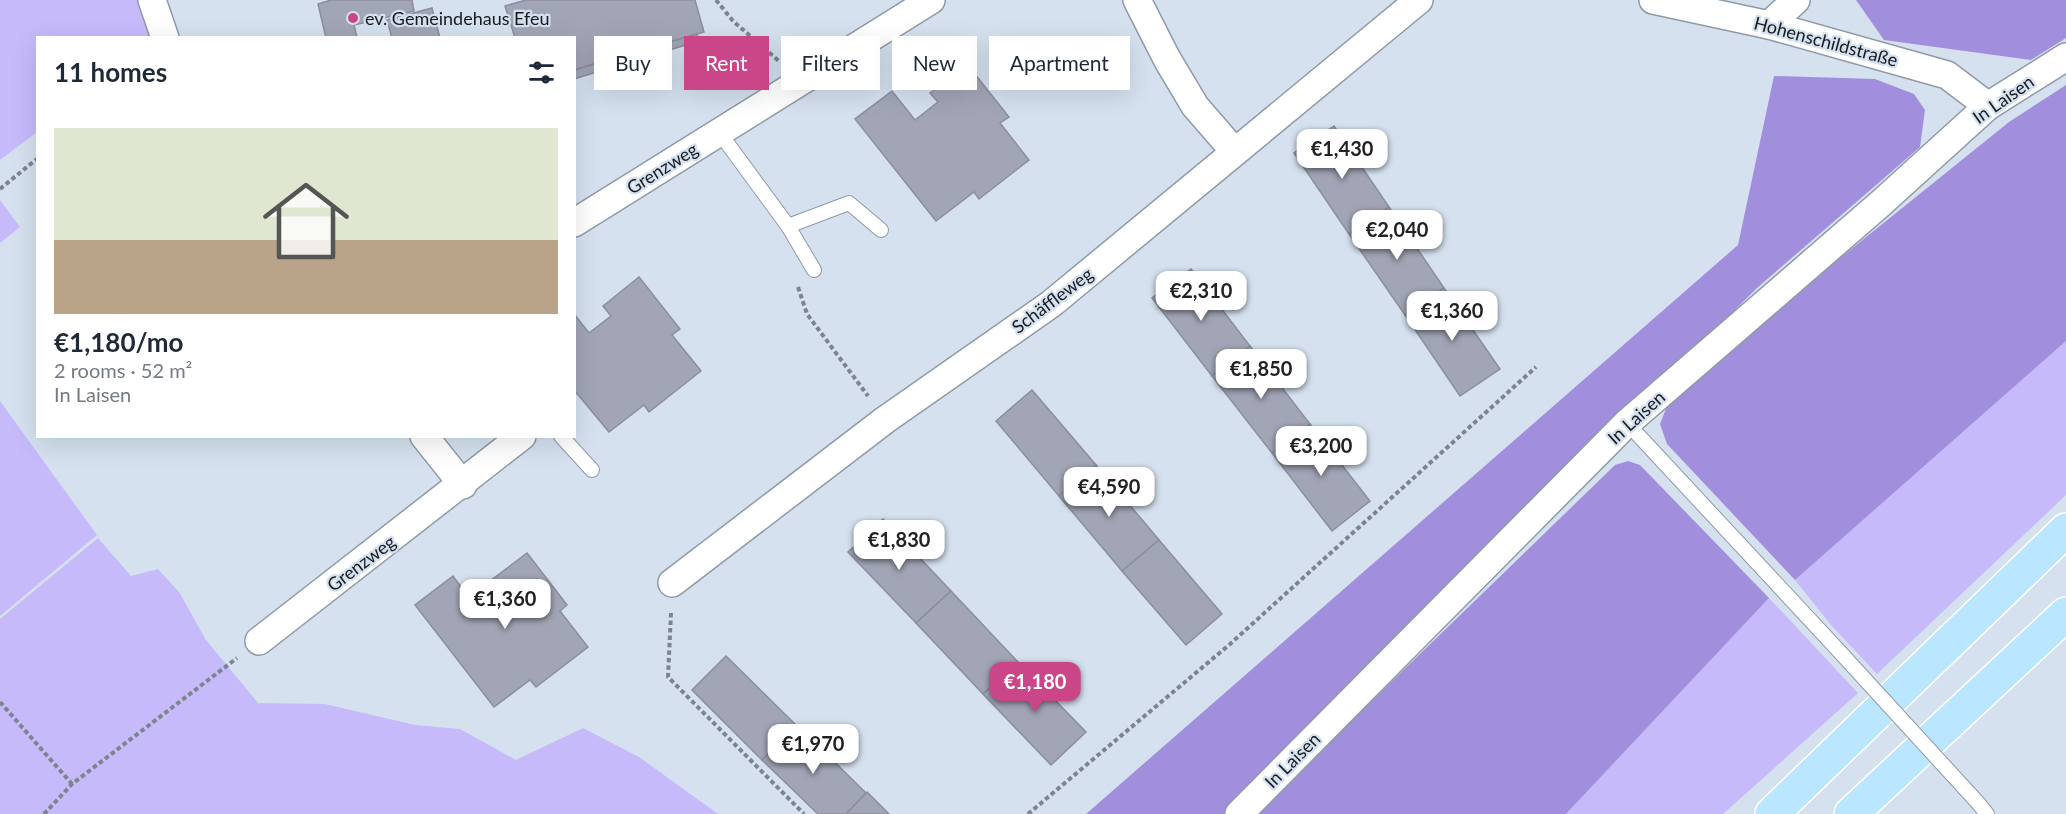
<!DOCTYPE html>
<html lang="en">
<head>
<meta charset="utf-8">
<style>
  :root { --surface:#fff; --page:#f6f6f7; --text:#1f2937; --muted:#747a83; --accent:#cb4689 }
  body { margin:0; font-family:Lato,sans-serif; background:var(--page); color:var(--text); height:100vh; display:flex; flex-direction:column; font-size:22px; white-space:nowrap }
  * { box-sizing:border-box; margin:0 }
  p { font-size:20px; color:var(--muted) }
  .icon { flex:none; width:33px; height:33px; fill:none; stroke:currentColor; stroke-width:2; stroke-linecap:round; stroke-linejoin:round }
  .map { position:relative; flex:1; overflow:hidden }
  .side { position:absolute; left:36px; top:36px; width:540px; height:402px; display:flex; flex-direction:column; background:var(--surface); border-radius:0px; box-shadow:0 6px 24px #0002 }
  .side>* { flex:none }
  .guide { position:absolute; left:594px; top:36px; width:570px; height:54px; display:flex; gap:12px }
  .price { position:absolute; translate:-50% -51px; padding:0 14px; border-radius:12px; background:#fff; color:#222; font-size:20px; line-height:39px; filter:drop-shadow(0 2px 3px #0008) }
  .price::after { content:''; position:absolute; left:50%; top:36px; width:18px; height:14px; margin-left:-9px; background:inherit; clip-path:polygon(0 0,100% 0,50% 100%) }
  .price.current { background:var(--accent); color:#fff }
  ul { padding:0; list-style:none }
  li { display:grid; align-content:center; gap:12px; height:318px; padding:0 18px }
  li span { display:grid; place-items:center; height:186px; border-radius:0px; color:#555 }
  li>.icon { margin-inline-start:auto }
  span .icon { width:108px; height:108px; fill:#fffc; stroke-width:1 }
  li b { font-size:26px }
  h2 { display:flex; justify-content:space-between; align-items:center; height:72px; padding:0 18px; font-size:26px }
  .tag { padding:0 21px; border-radius:0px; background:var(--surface); box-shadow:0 6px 24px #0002; font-size:21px; line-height:54px }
  .tag.current { background:var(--accent); color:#fff }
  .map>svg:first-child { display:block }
</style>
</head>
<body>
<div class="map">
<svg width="2066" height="814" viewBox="0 0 2066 814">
  <rect width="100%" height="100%" fill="#d5e1ef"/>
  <!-- green -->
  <g fill="#c7bafb">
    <polygon points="0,0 154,0 168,37 38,38 37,132 0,160"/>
    <polygon points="0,200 20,227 0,243"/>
    <polygon points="2066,341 2066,495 1877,674 1831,625 1795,580"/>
    <polygon points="0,401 97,535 0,616"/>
    <polygon points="98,538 131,576 158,569 179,592 206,640 258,703 325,704 415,725 460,729 516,760 583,728 639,757 718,814 0,814 0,619"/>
    <polygon points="1769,598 1858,693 1723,814 1566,814"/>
  </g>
  <!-- forest -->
  <g fill="#a18fde">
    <polygon points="1856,0 2066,0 2066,38 2031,60 1884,40"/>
    <polygon points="1774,76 1875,79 1914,94 1925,110 1920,147 1757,288 1226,814 1086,814 1738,245"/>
    <polygon points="2066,85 2066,341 1795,580 1667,444 1660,424 1667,406 1696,374 2009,122"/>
    <polygon points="1628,461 1640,465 1769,598 1566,814 1255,814 1615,465"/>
  </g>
  <!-- building -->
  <g fill="#a1a5b5" stroke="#8a8e9d" stroke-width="1.5">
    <polygon points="331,0 412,0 414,11 354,25 357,37 326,38 318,4"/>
    <polygon points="526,0 695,0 704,32 574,70 574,38 515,38 505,6"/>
    <polygon points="432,8 440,38 392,38 387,20"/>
    <polygon points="697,34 699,41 574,79 574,70"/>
    <polygon points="967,64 1009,117 1000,123 1029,160 979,199 974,192 936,221 855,119 892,91 915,120 938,102 930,93"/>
    <polygon points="1334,126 1389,207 1349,234 1294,153"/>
    <polygon points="1389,207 1444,288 1405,315 1349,234"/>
    <polygon points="1191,269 1250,346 1212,376 1152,298"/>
    <polygon points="639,277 680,329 672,335 701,371 649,412 644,405 609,432 574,390 574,314 589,333 611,316 603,306"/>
    <polygon points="1444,288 1500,369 1460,396 1405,315"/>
    <polygon points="1250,346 1310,424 1272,453 1212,376"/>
    <polygon points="1032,390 1096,465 1059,496 996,421"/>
    <polygon points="1310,424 1370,501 1332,531 1272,453"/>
    <polygon points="1096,465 1159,540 1122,571 1059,496"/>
    <polygon points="883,519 951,591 916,623 848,552"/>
    <polygon points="1159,540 1222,614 1186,645 1122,571"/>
    <polygon points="527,553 567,605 560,611 588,647 536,687 530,680 494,707 415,605 453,576 476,607 497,591 490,581"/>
    <polygon points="951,591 1018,662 983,694 916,623"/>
    <polygon points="726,656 796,725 762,760 692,690"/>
    <polygon points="1018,662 1086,732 1051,765 983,694"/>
    <polygon points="797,725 866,793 846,814 818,814 762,760"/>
    <polygon points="867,792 889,814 846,814"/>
  </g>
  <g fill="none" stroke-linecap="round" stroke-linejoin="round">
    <!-- service casing -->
    <g stroke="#8f9aa7" stroke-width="16">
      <g id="service">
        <polyline points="719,132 788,226 814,270"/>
        <polyline points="788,226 849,203 881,230"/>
        <polyline points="1627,423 1839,651"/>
        <polyline points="561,436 592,470"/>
        <polyline points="1979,804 1987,814"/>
      </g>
    </g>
    <!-- minor casing -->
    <g stroke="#8f9aa7" stroke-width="30">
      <g id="minor">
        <polyline points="152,0 165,38"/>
        <polyline points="1137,0 1167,59 1195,106 1234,151"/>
        <polyline points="1653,0 1769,25 1947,75 1988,106"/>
        <polyline points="1769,25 1796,0"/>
        <polyline points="574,223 931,0"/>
        <polyline points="424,436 463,485"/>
        <polyline points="672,583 885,420 1051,304 1419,0"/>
        <polyline points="259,641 522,436"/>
        <polyline points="1239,814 1627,423 1880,204 1988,106 2066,57"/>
      </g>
    </g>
    <!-- trunk casing -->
    <g stroke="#fff" stroke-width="36">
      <g id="trunk">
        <polyline points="1772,814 2066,530"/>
        <polyline points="1851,814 2066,614"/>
      </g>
    </g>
    <!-- path -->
    <g stroke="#7c848e" stroke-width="4" stroke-dasharray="4.5 3" stroke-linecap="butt">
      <polyline points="716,0 733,21 780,62"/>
      <polyline points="0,189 38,158"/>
      <polyline points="798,287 807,314 868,396"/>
      <polyline points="671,613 668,677 804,814"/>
      <polyline points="0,702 72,784"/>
      <polyline points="44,814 72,784 237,658"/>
      <polyline points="1028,814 1229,645 1536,367"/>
    </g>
    <!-- service -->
    <use href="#service" stroke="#fff" stroke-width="14"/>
    <!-- minor -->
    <use href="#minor" stroke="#fff" stroke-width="27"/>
    <!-- trunk -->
    <use href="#trunk" stroke="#bae6ff" stroke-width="33"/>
    <!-- service-bridge casing -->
    <g stroke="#8f9aa7" stroke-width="16" stroke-linecap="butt">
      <polyline id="service-bridge" points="1839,651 1979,804"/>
    </g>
    <!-- service-bridge -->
    <use href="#service-bridge" stroke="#fff" stroke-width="14"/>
  </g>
  <!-- markers -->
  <circle fill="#cb4689" stroke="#d5e1ef" stroke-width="2" cx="353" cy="18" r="6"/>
  <g text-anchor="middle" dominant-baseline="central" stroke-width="4.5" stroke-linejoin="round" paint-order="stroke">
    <!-- poi labels -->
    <g font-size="18" fill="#171b20" stroke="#d5e1ef" text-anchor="start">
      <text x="365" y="18">ev. Gemeindehaus Efeu</text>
    </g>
    <!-- street labels -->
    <g font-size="18" fill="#171b20" stroke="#d5e1ef">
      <text transform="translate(1826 41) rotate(15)">Hohenschildstraße</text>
      <text transform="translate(2003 99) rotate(-35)">In Laisen</text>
      <text transform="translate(662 168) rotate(-32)">Grenzweg</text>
      <text transform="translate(1052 300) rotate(-37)">Schäffleweg</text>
      <text transform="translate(1636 417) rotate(-42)">In Laisen</text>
      <text transform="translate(361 563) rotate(-37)">Grenzweg</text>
      <text transform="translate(1292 760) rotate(-45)">In Laisen</text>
    </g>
  </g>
</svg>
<b class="price" style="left:1342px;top:180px">€1,430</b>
<b class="price" style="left:1397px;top:261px">€2,040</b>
<b class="price" style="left:1201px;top:322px">€2,310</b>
<b class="price" style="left:1452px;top:342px">€1,360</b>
<b class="price" style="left:1261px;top:400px">€1,850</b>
<b class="price" style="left:1321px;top:477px">€3,200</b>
<b class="price" style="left:1109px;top:518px">€4,590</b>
<b class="price" style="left:899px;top:571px">€1,830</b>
<b class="price" style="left:505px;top:630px">€1,360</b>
<b class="price current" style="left:1035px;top:713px">€1,180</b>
<b class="price" style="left:813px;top:775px">€1,970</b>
<div class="guide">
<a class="tag">Buy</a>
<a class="tag current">Rent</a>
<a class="tag">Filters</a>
<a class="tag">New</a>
<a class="tag">Apartment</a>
</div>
<section class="side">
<h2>11 homes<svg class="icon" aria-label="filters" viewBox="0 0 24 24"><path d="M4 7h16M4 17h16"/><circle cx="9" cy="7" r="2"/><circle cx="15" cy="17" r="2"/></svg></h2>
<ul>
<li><span style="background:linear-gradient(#dfe7d0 60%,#b9a48a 0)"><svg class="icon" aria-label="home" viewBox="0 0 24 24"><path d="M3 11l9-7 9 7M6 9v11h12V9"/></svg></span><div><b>€1,180/mo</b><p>2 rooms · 52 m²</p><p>In Laisen</p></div></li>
</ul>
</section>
</div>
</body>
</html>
